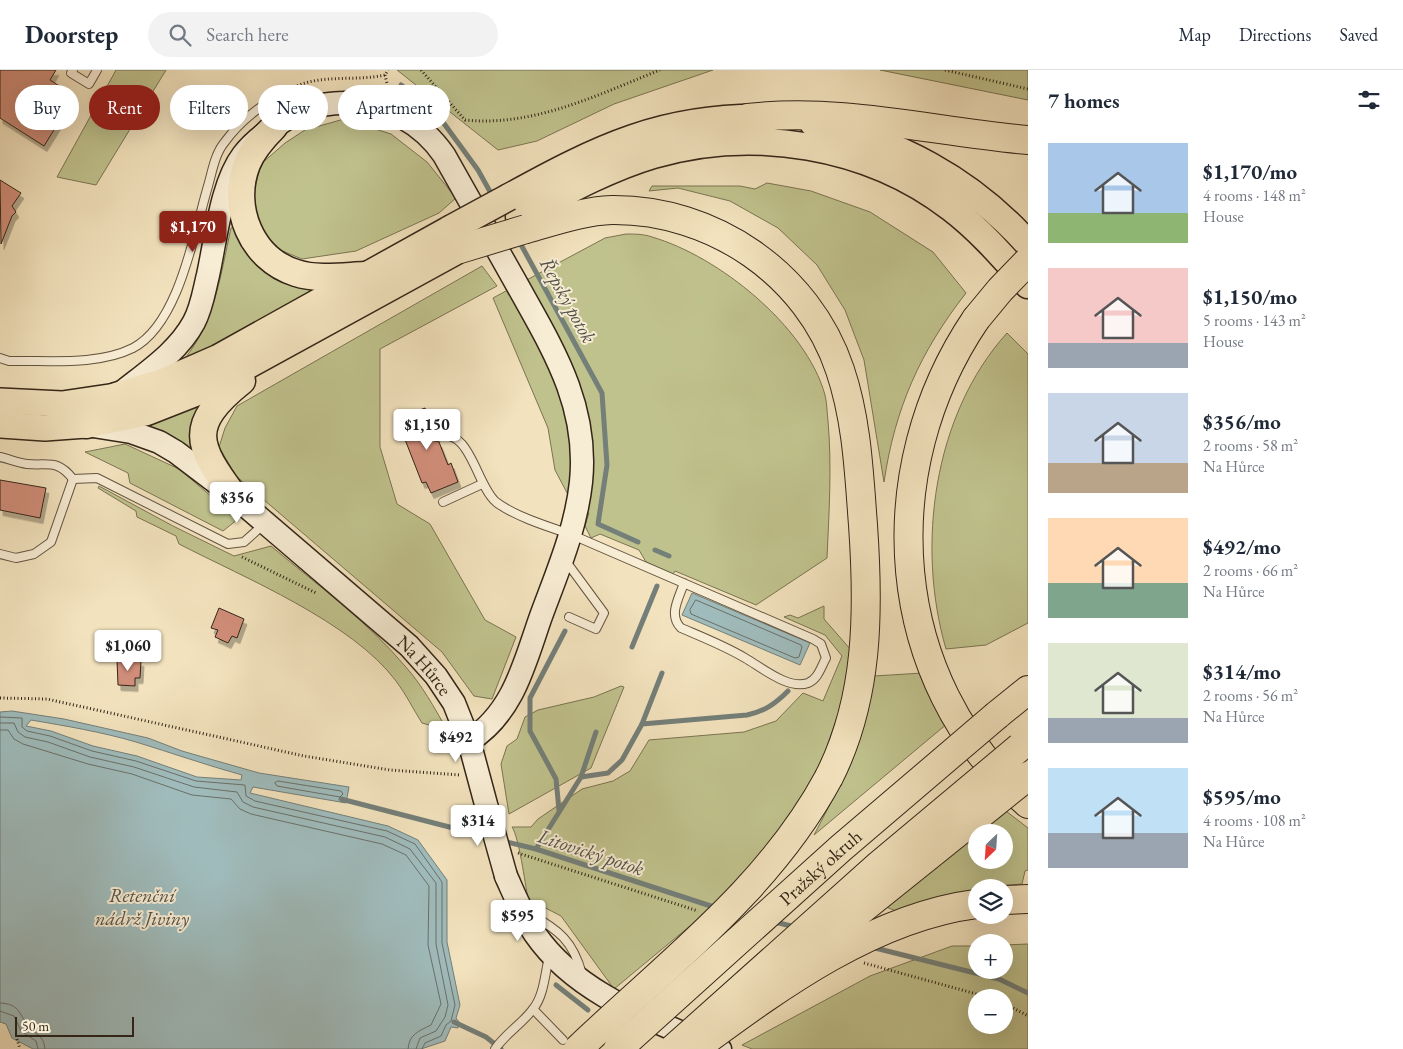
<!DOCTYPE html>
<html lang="en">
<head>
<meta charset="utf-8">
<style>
  :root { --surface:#fff; --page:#f2f2f3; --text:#1f2937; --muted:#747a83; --line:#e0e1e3; --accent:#8f2418 }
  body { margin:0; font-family:"EB Garamond",serif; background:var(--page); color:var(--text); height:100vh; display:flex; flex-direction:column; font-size:19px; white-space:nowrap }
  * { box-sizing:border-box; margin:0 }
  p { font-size:16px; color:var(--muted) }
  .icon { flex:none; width:28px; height:28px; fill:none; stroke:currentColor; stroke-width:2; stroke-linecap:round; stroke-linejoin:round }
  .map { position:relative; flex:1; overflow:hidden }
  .panel { display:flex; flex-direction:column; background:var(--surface); width:375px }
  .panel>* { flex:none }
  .top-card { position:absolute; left:15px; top:15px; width:475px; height:45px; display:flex; gap:10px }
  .needle { width:32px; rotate:205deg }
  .buttons { position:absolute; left:968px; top:754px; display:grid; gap:10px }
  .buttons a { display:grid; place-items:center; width:45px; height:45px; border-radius:50%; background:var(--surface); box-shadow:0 5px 20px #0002; font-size:25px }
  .scale { position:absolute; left:15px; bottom:12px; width:119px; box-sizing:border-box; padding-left:5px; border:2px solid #342517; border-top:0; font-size:14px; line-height:18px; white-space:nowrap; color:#342517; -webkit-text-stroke:4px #f7ecd4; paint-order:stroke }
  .price { position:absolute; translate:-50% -42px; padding:0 11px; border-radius:5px; background:#fff; color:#222; font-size:16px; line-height:32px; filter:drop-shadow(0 1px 2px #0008) }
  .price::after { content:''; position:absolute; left:50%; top:30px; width:15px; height:11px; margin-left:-8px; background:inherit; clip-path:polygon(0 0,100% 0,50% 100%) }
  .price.on { background:var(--accent); color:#fff }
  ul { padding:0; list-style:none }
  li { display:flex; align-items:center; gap:15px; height:125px; padding:0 20px }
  li span { display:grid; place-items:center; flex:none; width:140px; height:100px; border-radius:0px; color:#555 }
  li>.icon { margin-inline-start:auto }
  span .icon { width:60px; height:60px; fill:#fffc; stroke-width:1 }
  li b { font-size:21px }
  h2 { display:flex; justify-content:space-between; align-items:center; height:60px; padding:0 20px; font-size:21px }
  .tag { padding:0 18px; border-radius:22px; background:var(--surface); box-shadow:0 5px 20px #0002; font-size:18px; line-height:45px }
  .tag.on { background:var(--accent); color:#fff }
  header { display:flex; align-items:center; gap:30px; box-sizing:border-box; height:70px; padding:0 25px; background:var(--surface); border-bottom:1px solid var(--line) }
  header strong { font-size:24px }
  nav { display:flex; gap:28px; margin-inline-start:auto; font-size:18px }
  .search { width:350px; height:45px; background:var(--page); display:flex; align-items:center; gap:12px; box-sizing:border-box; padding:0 18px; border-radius:28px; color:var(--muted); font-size:19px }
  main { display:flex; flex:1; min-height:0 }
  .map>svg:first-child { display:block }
</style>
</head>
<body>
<header>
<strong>Doorstep</strong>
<div class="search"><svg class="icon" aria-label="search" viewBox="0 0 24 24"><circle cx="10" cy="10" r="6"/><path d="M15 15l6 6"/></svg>Search here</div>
<nav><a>Map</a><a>Directions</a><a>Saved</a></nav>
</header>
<main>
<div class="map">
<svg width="1028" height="979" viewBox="0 0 1028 979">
  <defs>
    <filter id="shadow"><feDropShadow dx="3" dy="5.5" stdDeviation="0" flood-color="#0004"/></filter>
  </defs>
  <rect width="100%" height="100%" fill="#f2e2bd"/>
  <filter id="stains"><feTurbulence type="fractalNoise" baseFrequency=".004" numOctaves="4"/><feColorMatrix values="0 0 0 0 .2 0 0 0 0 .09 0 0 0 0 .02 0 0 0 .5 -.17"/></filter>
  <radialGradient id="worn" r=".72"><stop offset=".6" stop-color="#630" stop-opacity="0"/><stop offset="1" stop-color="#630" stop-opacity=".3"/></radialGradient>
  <!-- green -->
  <g fill="#c0c28d" stroke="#7a7452" fill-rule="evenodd">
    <polygon points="116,0 166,0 96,115 57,107"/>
    <polygon points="397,0 713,0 614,34 537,71 498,80"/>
    <polygon points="880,0 1028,0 1028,30"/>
    <polygon points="344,49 391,64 427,92 456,128 439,143 356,181 302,189 270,176 253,147 252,128 261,94 285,73 305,60"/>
    <path d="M767,113L811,121L870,142L933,182L966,223C920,282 895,338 884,412L864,290L845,240L817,195L778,158L730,131L678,118L649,121L652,116H740L755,119Z"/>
    <path d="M233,157C248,195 277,217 317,221L181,293C215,254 220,207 231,158Z"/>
    <path d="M626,164C634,164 644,164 652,167C718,186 806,256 825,325C827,333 827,343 828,351C832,396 829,443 827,488L756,535L675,501L673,504L646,492L639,480L600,464L591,468L585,456L589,443L575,438L555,400L548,358L493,228L605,168Z"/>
    <polygon points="482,196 497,216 380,279 380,377 397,434 430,454 485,550 516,567 492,629 474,626 442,582 236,406 219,377 225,358 237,336"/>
    <path d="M1007,263L1028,284V553L986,575L946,579C916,476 933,345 1007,263Z"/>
    <polygon points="204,333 195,387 144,357"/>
    <polygon points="125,374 179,399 238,449 223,461 130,413 128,403 85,382"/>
    <path d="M99,416L173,456L234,486L271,476C316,514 367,551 405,596C422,615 434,637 447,660L422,653C413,639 406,624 396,611C352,552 245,508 179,474L176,466L137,447L136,441L98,418Z"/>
    <path d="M824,536V549L851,580L846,619L840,647H837L823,688L801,734L726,826L614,919L561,846L528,829C525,813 519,767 512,757H531L538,749L582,719L613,711L630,701L649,670L744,662L776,651L803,623L823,631L842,586L825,565L784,547L790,545L798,548Z"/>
    <polygon points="923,603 948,653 814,765 849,698 861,663 874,606"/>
    <polygon points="621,616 624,617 591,698 509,744 501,694 507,676 517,669 525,647 538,640 594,627"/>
    <path d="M1002,738L1028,758V800L1025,801L1022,814C978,817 938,826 896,841L879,834ZM976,762H1004V790H976Z"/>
    <path d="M1028,874V979H752L742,975L870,906L952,876H976V900H1004V875ZM976,928H1004V955H976Z"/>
  </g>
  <!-- water -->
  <g fill="#9fbbbb" stroke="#747f79" fill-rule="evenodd">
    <polygon points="692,523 810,573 800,595 682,545"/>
    <path d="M12,641L64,649L148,668L182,681L259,703L349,717L346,733L253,717L250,723L388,756L418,770L447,810V872L460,935L456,948L459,952L458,958L451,957L445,971L421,979H33L12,968L6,954L0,952V642ZM31,650C66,656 102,662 136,672C172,683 206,695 242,705L241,710L197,707L137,686L93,676L51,661L26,656Z"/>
  </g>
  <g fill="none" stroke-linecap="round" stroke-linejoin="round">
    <!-- shore -->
    <g stroke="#6a7069" stroke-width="1">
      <polygon points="696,530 801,575 802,577 799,587 795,588 691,544 690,540"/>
      <polyline points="0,647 22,648 22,657 27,661 50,666 92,681 136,691 196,711 245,715 246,726 255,731 387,761 415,774 442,812 442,873 455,935 451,951 446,955 441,966 425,973 422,979"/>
      <polyline points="0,653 14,653 18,662 25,667 48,672 90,687 134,697 194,717 237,722 243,732 253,737 385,767 410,779 436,813 436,874 448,935 445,947 436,961 420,968 416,979"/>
      <path d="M0,660H8L14,669L23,674L88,694L132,704L192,725L231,729L240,739L251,744L382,774L406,785L429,816L428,875L441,934L431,955C419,961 409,964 408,979"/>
      <polygon points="278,711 341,721 343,724 340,727 277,716 275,713"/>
      <path d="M0,933C19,934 18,942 27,954C34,965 44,964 45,979"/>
      <polyline points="0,941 14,946 21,961 36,971 38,979"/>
    </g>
    <!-- stream -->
    <g stroke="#747f79" stroke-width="5">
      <polyline points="401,15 437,44 478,100 493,127"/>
      <polyline points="519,171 602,323 607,395 598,454 638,472"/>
      <polyline points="655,480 669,486"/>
      <polyline points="632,577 657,516"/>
      <polyline points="642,654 662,603"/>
      <path d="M581,707L608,703L622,690L642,654L747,645C765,641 775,634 788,621"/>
      <polyline points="341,729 488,767"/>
      <polyline points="559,740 556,709 530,661 530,628 565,561"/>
      <polyline points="503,771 536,779 717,838"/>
      <polyline points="536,779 581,707 596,662"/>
      <polyline points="771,851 795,857"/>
      <polyline points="871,877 999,909 1028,923"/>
      <polyline points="556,915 588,940"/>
      <polyline points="454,952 486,967 501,979"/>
    </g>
  </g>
  <!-- building -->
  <g fill="#d08d79" stroke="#342517" filter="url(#shadow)">
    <polygon points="0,0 56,0 50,10 75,26 44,76 0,48"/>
    <polygon points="0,110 21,123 12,136 16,142 12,146 1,174"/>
    <polygon points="425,338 435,362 432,365 432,370 439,372 448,395 451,393 458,412 431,423 426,412 422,413 397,349"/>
    <polygon points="0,410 46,418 40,448 0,440"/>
    <polygon points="219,538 244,549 237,568 232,566 228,573 215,567 218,560 211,558"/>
    <polygon points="117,590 141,591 140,608 135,608 135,616 118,615"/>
  </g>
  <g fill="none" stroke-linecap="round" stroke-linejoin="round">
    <!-- service casing -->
    <g stroke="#645440" stroke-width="10">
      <g id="service">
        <polyline points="73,0 71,3 89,14 97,0"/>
        <path d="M0,288L9,291C48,290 97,296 133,278C179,254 194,163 208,116C212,102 215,84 224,73C239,52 258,37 281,24"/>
        <path d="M437,367C470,355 476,415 496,432C514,446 549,457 570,464L813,569L821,574L826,588C821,597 818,609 808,613C788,620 761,597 745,588C725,576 702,567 681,558C668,545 679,528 684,513"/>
        <path d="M0,387C9,389 18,393 27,394C49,396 57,389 73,409"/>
        <polyline points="73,409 97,408 228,474 244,472 263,455"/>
        <polyline points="443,432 482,414"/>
        <polyline points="0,484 16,488 34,484 51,472 73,409"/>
        <polyline points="565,490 604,543 596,559 569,547"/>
        <path d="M530,844C559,860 573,871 582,904"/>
        <polyline points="533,939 563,970"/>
        <path d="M495,979C506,963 522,954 533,939C544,926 545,903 549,887"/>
      </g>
    </g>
    <!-- secondary casing -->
    <g stroke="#342517" stroke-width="25">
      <g id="secondary">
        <path d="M121,323C147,302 178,282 194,252C202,237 204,221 208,205C216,169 221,114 243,85C252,73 265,63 277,55C298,40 322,32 348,33C387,34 422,53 444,85C468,127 491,169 515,211C551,276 589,334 581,412C576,460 556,505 540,549C524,595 513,643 469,671"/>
        <path id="s1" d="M93,356L131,362L159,372L176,382L234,426L409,576L436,606L454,633L469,671L487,738"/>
        <path d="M506,806C515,826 523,846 535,864C578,926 654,950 720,979"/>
      </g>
    </g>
    <!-- primary casing -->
    <g stroke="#342517" stroke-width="28">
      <g id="primary">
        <polyline points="0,331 62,334 116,326"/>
        <polyline points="0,355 45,358 86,355"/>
      </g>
    </g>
    <!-- trunk casing -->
    <g stroke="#342517" stroke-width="29">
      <g id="trunk">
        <path d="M813,53C896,70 971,110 1028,174"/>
        <path d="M274,57C263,68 253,79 247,94C230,137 251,189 296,203C318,210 343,206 365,205"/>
        <path d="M509,127C598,78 664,45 769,48"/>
        <path d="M519,147C562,124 606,99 653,85C753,56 868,74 951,138C980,160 1004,188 1028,215"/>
        <polyline points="116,326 163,312 218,288 450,159"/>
        <polyline points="86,355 147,342 203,320 460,179"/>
        <path d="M234,426C196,375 187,355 242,311"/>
      </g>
    </g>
    <!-- motorway casing -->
    <g stroke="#342517" stroke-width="30">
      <g id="motorway">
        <path d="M748,48C842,37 935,62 1028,70"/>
        <path d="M526,159C555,151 583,141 612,140C713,139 808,204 840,300C857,350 859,403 863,455C869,541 869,628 829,707"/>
        <path d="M976,249C873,401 886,610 1028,734"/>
        <polyline points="997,645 1028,620"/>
        <polyline points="1004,830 1028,829"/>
      </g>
    </g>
    <!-- path -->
    <g stroke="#342517" stroke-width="3" stroke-dasharray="1 2.5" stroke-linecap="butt">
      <path d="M421,0L465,50C534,57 597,25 660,0"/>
      <polyline points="945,0 1028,19"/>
      <polyline points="385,5 389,22"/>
      <path d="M291,19C319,3 354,12 385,5L388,0"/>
      <polyline points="242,487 316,523"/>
      <polyline points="0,628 47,629 304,686 390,700 460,705"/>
      <polyline points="518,783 698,841"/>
      <polyline points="864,893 991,928"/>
      <polyline points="1004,933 1028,946"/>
      <polyline points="17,969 20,979"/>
    </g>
    <!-- service -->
    <use href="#service" stroke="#f7ecd4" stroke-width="8"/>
    <!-- secondary -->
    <use href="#secondary" stroke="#f7ecd4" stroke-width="22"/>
    <!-- primary -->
    <use href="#primary" stroke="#f2e2bd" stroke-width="25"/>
    <!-- trunk -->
    <use href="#trunk" stroke="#f2e2bd" stroke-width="26"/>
    <!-- motorway -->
    <use href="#motorway" stroke="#f2e2bd" stroke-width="28"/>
    <!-- secondary-bridge casing -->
    <g stroke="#342517" stroke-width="25" stroke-linecap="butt">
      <polyline id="secondary-bridge" points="487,738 506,806"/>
    </g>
    <!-- trunk-bridge casing -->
    <g stroke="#342517" stroke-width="29" stroke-linecap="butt">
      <polyline id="trunk-bridge" points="450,159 509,127"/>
    </g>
    <!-- motorway-bridge casing -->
    <g stroke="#342517" stroke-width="30" stroke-linecap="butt">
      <g id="motorway-bridge">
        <polyline points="460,179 526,159"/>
        <polyline points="976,249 1000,220 1028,191"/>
        <polyline points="795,893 1028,706"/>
        <path d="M701,974C781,915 875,847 976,834"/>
        <path d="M578,979C668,893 769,819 829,707"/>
        <path id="s2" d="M618,979L841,778L997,645"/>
        <polyline points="673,979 879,795 1020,677"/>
      </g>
    </g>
    <!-- secondary-bridge -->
    <use href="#secondary-bridge" stroke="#f7ecd4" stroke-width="22"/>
    <!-- trunk-bridge -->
    <use href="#trunk-bridge" stroke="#f2e2bd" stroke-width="26"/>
    <!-- motorway-bridge -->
    <use href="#motorway-bridge" stroke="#f2e2bd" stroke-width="28"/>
  </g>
  <g text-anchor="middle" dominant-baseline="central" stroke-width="4" stroke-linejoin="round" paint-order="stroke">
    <!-- street labels -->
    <g font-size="19" fill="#342517" stroke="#f7ecd4">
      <text stroke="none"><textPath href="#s1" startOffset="416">Na Hůrce</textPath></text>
      <text stroke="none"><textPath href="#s2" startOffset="272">Pražský okruh</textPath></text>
    </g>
    <!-- water labels -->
    <g font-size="20" font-style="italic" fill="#545248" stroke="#f7ecd4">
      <text transform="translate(568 230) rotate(61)">Řepský potok</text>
      <text transform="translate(591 782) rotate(18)">Litovický potok</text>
      <text x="142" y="825">Retenční<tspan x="142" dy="23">nádrž Jiviny</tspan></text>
    </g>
  </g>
  <rect width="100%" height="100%" filter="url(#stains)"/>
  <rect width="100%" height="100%" fill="url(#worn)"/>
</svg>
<div class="buttons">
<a><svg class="needle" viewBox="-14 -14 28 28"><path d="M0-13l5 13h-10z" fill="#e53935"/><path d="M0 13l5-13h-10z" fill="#747a83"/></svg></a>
<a><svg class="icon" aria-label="layers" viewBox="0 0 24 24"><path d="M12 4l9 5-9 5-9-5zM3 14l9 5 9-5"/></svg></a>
<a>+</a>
<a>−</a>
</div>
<div class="scale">50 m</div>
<b class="price on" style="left:193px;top:183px">$1,170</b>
<b class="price" style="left:427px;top:381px">$1,150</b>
<b class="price" style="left:237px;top:454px">$356</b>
<b class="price" style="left:128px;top:602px">$1,060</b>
<b class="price" style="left:456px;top:693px">$492</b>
<b class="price" style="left:478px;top:777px">$314</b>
<b class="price" style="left:518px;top:872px">$595</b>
<div class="top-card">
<a class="tag">Buy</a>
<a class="tag on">Rent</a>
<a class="tag">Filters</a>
<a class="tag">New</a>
<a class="tag">Apartment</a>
</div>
</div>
<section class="panel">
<h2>7 homes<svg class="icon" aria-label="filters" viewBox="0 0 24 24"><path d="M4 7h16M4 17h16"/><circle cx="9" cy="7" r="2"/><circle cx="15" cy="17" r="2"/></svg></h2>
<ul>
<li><span style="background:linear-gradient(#a9c7e8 70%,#8fb573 0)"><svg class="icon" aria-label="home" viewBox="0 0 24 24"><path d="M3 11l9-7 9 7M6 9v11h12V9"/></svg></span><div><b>$1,170/mo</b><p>4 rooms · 148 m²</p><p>House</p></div></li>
<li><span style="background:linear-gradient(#f6c9c9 75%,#9aa5b1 0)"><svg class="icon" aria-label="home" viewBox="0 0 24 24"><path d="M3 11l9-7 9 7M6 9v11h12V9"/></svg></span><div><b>$1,150/mo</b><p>5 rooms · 143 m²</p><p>House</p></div></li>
<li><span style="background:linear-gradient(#c9d6e8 70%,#b9a48a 0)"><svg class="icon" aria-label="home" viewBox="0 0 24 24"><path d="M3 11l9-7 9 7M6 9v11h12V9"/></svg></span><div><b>$356/mo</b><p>2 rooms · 58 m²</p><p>Na Hůrce</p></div></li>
<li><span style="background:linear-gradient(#ffd9b3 65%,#7fa58c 0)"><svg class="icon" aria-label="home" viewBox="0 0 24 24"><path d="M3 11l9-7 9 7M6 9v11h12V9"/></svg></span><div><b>$492/mo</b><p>2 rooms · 66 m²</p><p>Na Hůrce</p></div></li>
<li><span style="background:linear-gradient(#dfe7d0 75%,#9aa5b1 0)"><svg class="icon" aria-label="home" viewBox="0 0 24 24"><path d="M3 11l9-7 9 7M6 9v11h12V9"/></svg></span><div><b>$314/mo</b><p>2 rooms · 56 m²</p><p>Na Hůrce</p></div></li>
<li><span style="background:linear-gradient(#bfe0f5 65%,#9aa5b1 0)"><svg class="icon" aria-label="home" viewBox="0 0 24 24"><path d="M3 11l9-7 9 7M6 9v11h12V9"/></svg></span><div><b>$595/mo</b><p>4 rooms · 108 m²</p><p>Na Hůrce</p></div></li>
</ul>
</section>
</main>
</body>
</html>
